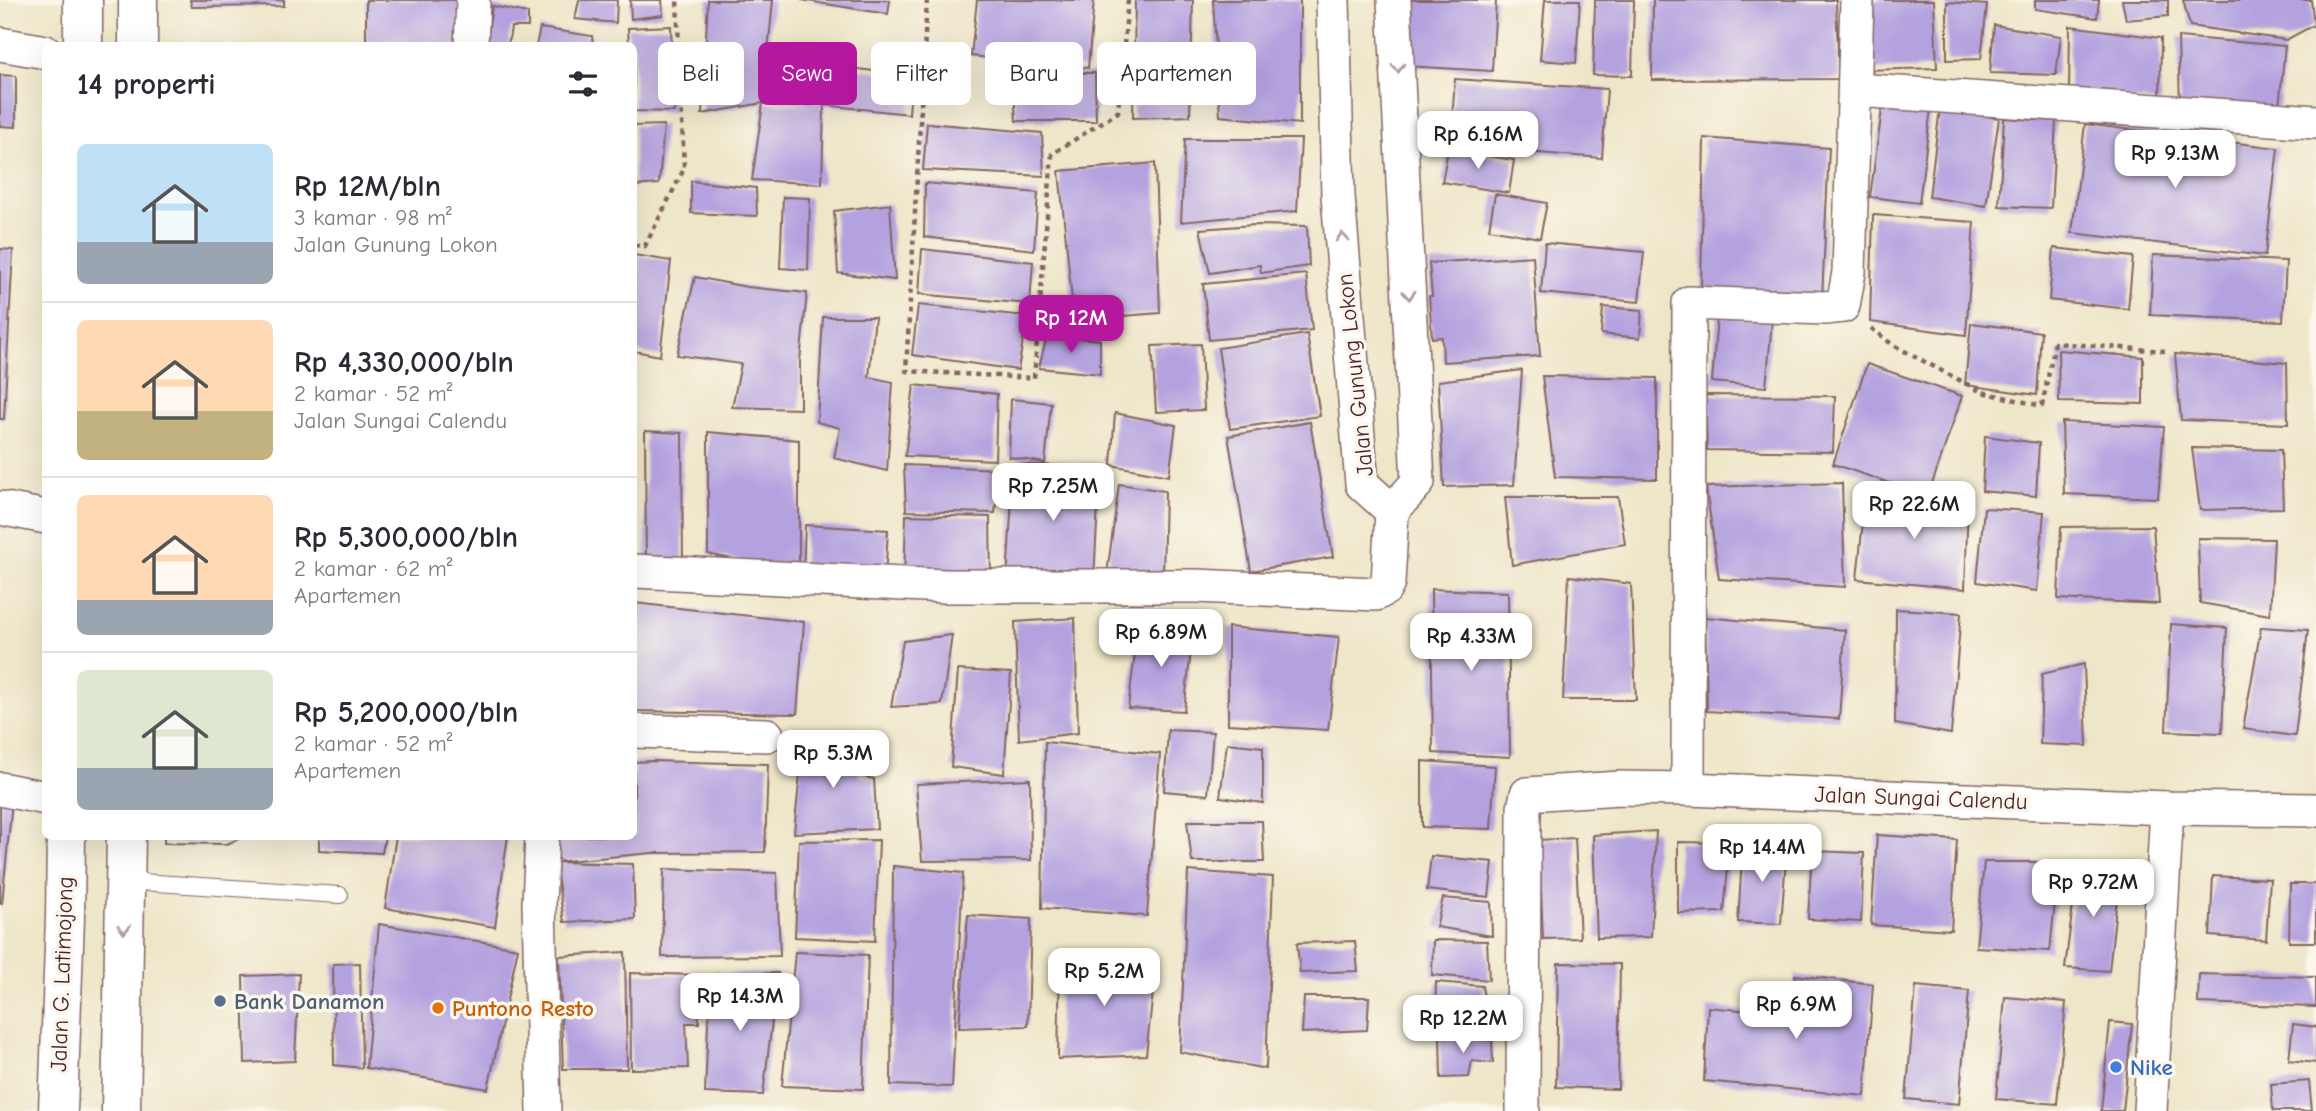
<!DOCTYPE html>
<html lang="id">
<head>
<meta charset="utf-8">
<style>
  :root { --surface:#fff; --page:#f2f2f3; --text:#2b2b33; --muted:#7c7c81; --line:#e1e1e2; --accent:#b5179e }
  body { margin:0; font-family:"Comic Neue",sans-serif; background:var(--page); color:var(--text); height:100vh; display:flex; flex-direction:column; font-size:26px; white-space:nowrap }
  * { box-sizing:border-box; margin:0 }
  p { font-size:23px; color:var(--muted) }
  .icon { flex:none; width:38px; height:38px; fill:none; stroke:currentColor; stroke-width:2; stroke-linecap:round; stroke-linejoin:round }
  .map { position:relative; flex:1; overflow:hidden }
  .drawer { position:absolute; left:42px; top:42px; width:595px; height:798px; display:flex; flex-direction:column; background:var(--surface); border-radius:10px; box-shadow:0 7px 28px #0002 }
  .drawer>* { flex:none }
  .banner { position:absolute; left:658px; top:42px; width:665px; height:63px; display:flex; gap:14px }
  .price { position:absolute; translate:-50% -60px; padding:0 16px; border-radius:14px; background:#fff; color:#222; font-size:23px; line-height:46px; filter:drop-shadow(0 2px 4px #0008) }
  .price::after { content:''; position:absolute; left:50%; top:42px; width:21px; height:16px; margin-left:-10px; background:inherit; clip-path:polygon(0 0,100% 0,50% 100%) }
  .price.current { background:var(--accent); color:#fff }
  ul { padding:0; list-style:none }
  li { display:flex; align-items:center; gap:21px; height:175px; padding:0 35px }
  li+li { border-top:2px solid var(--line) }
  li span { display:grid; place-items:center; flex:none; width:196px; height:140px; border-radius:10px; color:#555 }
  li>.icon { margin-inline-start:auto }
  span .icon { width:84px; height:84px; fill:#fffc; stroke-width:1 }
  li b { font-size:30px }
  h2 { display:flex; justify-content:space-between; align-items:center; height:84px; padding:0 35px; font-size:30px }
  .tag { padding:0 24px; border-radius:10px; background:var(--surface); box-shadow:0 7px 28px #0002; font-size:24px; line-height:63px }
  .tag.current { background:var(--accent); color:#fff }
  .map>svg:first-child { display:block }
</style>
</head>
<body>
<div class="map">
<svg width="2316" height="1111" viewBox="0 0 2316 1111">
  <rect width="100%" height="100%" fill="#fbf7ec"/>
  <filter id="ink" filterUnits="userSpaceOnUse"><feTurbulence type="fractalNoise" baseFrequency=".0143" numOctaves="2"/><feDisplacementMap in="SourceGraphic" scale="14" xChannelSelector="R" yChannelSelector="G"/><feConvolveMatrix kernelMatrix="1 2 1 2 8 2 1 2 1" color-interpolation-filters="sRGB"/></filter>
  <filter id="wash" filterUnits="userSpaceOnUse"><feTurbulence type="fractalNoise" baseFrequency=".00686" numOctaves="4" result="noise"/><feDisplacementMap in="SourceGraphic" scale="28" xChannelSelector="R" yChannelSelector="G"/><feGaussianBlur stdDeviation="1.57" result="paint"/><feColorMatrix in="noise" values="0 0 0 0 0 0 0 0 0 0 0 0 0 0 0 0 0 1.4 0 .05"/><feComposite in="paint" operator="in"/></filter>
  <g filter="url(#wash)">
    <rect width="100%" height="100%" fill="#eee6c8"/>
    <g id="blocks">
      <!-- building -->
      <g fill="#b4a1df">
        <polygon points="190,0 284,0 284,6 192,7"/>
        <polygon points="366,0 459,0 458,46 366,46"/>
        <polygon points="579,0 617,0 616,23 575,19"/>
        <polygon points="630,0 662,0 663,15 631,19"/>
        <polygon points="708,0 773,0 763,103 702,114"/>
        <polygon points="801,0 890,0 888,14"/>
        <polygon points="977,0 1094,0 1088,68 971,56"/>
        <polygon points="1135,0 1193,0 1190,116 1133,118"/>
        <polygon points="1213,0 1300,0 1300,124 1220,116"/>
        <polygon points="1408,0 1496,0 1492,71 1405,66"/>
        <polygon points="1545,0 1580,0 1576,63 1540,60"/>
        <polygon points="1595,0 1634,0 1632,76 1593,75"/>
        <polygon points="1653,0 1836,0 1839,79 1652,80"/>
        <polygon points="1863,0 1934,0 1937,68 1866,70"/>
        <polygon points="2035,0 2099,0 2097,18 2035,9"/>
        <polygon points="2122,0 2168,0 2168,16 2126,20"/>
        <polygon points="2183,0 2311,0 2314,25 2286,40 2190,26"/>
        <polygon points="1947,2 1987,5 1981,59 1947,60"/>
        <polygon points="492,6 528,13 528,27 511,27 508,46 486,46"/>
        <polygon points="1994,25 2061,36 2056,75 1990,73"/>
        <polygon points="671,26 674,112 634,111 634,46 629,46 628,28"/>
        <polygon points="2070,26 2161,38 2160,103 2069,91"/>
        <polygon points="540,28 592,36 593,46 536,46"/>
        <polygon points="2178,37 2285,46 2279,107 2180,106"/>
        <polygon points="774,58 912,76 909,114 824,105 822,184 752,180 763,103 813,105 775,100"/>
        <polygon points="1013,73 1095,73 1096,121 1016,121"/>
        <polygon points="0,75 16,76 16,127 0,126"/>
        <polygon points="1455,79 1607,89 1602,158 1450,146"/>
        <polygon points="1883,102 1931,108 1919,203 1870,197"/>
        <polygon points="1940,108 1999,118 1986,206 1929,197"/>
        <polygon points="2004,118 2056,121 2051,208 1999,206"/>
        <polygon points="927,123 1042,133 1044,176 923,170"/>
        <polygon points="2085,124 2278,148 2265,256 2072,233"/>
        <polygon points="664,125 659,184 634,186 634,126"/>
        <polygon points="1704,138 1829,148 1822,299 1701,288"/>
        <polygon points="1185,139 1301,139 1297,211 1181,222"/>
        <polygon points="1448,150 1514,160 1509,193 1442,182"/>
        <polygon points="1155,163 1160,313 1074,320 1059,171"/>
        <polygon points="691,181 756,188 757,216 691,213"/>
        <polygon points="925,183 1038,193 1034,250 924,237"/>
        <polygon points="1495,194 1547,203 1540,238 1489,229"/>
        <polygon points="783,197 810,198 808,270 780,268"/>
        <polygon points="890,204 895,280 838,273 834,211"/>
        <polygon points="1873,215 1974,222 1966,335 1870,322"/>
        <polygon points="1254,225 1307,226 1309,266 1261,273 1260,265 1210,273 1200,229"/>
        <polygon points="1545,243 1644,252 1639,302 1541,293"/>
        <polygon points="2054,248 2133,257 2128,309 2049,300"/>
        <polygon points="0,249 13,250 4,419 0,419"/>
        <polygon points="922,249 1033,262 1030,304 919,294"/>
        <polygon points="634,255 671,261 660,356 634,351"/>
        <polygon points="2153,255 2286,261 2283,321 2150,315"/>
        <polygon points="1533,256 1540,356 1443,362 1442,337 1432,338 1429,296 1432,296 1429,263"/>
        <polygon points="1306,274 1312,330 1209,340 1203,284"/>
        <polygon points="695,277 747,287 807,293 800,361 800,409 732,407 741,364 677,355"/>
        <polygon points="918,305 1027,316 1018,370 912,355"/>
        <polygon points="1603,307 1642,310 1640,338 1601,334"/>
        <polygon points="1717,316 1772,321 1766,387 1712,382"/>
        <polygon points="823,317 875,317 869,377 893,382 887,471 834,458 840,428 817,422"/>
        <polygon points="1971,323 2041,332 2037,395 1965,385"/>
        <polygon points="1307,334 1320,416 1230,429 1218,348"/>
        <polygon points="1047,335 1100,340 1100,374 1039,368"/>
        <polygon points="1201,344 1204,410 1156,412 1152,346"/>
        <polygon points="2058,350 2143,357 2143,404 2059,402"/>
        <polygon points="2175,354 2287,363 2288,424 2181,420"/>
        <polygon points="1867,364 1962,396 1928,496 1833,464"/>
        <polygon points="1522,370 1514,485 1444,487 1438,381"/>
        <polygon points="1542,376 1657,378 1657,479 1555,477"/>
        <polygon points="914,385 997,394 995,460 905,456"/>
        <polygon points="1705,395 1835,396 1833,452 1707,450"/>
        <polygon points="1011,399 1051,403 1045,463 1009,457"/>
        <polygon points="1115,413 1176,425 1169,476 1111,465"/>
        <polygon points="1310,422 1333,557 1251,571 1228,436"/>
        <polygon points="2062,422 2164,427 2158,498 2064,494"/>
        <polygon points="645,431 682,433 683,566 646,568"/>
        <polygon points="708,432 799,440 799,573 708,554"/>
        <polygon points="1985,436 2039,443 2036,496 1982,491"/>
        <polygon points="2192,448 2281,450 2283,508 2200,510"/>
        <polygon points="1014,464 1100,467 1094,579 1007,580"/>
        <polygon points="904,465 1000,469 995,513 906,511"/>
        <polygon points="1842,483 1845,587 1719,579 1706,487"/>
        <polygon points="1119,484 1165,491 1163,578 1107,574"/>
        <polygon points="1866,493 1968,502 1965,589 1857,579"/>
        <polygon points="1505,497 1618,497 1625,544 1512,565"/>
        <polygon points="1984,508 2044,512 2037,591 1977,582"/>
        <polygon points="906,515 990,517 991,579 904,584"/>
        <polygon points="805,525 888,530 885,579 803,574"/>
        <polygon points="2153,526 2159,604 2058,599 2061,527"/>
        <polygon points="2198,538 2274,539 2270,615 2200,603"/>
        <polygon points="1569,576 1631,584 1636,700 1563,700"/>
        <polygon points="1431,589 1508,592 1510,757 1433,753"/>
        <polygon points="634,603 804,622 797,714 634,711"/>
        <polygon points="1896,609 1961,613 1951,734 1895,724"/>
        <polygon points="1705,617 1845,630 1839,719 1707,711"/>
        <polygon points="1075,618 1078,733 1019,740 1015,622"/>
        <polygon points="1139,623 1193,633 1184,711 1128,708"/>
        <polygon points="2171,624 2227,628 2222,733 2166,731"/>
        <polygon points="1228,627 1339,637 1328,730 1228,724"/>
        <polygon points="2261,627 2308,630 2295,736 2243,729"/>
        <polygon points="952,635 942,704 891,707 903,641"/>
        <polygon points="2084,664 2087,746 2040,744 2042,674"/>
        <polygon points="958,670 1011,673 1004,774 951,767"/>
        <polygon points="1168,730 1213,732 1208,795 1164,791"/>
        <polygon points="799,738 854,744 859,776 874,779 877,829 794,833 800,773"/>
        <polygon points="1045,742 1160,754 1147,916 1042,908"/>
        <polygon points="1227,743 1263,747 1263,803 1220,797"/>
        <polygon points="652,761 768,764 765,852 652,853 555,862 633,864 635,919 564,922 555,862 555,836 634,836 634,762"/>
        <polygon points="1422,761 1495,766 1491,829 1422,827"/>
        <polygon points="1030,779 1031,860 922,861 916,784"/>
        <polygon points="0,800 12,802 2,903 0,903"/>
        <polygon points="1187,821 1262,821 1264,862 1192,862"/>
        <polygon points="1656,831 1651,937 1597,938 1593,835"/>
        <polygon points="1877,835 1957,840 1951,930 1871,925"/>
        <polygon points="164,836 245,836 227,844 164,843"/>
        <polygon points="319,836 385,836 382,853 319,850"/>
        <polygon points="396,836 508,836 495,927 385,908"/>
        <polygon points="1575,838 1580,938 1543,939 1539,840"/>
        <polygon points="879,840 875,941 795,937 799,841"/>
        <polygon points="1678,842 1730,843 1724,912 1678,913"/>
        <polygon points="1743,843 1787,846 1781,924 1738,922"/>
        <polygon points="1812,851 1864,853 1861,922 1808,919"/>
        <polygon points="1431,856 1493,862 1489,897 1427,890"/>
        <polygon points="1984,862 2059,862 2050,951 1976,947"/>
        <polygon points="893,866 963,873 952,1087 891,1085"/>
        <polygon points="2078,866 2120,871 2109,971 2065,968"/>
        <polygon points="664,869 777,873 780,956 662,957"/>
        <polygon points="1188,871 1273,877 1266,1069 1180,1052"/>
        <polygon points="2213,876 2270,879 2266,940 2210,936"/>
        <polygon points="2290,884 2316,884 2316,942 2289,942"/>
        <polygon points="1443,898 1491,902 1492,936 1436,927"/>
        <polygon points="968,915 1031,919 1028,1026 959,1028"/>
        <polygon points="379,924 518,948 488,1089 366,1068"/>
        <polygon points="1433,940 1487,941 1489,980 1432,975"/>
        <polygon points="1355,941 1358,971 1300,973 1297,943"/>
        <polygon points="625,952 627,1069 563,1069 559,956"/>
        <polygon points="795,952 868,955 863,1089 782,1086"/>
        <polygon points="1060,960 1108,960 1156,964 1146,1055 1058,1059"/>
        <polygon points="360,963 362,1068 334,1065 333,964"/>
        <polygon points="1558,963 1620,964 1618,1089 1556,1087"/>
        <polygon points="630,973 697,975 699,1023 686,1023 688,1068 631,1069"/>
        <polygon points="778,973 763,1095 705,1093 708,1023 716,974"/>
        <polygon points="299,974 295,1061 245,1063 243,976"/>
        <polygon points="2199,974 2316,977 2316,1007 2198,1003"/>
        <polygon points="1795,975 1873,984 1865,1096 1704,1081 1708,1007 1794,1015"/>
        <polygon points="1436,982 1482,986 1487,1015 1435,1018"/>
        <polygon points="1916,986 1969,991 1959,1104 1906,1099"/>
        <polygon points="1304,997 1369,997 1367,1030 1302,1033"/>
        <polygon points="2005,997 2066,1002 2057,1104 1996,1099"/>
        <polygon points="2110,1022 2132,1024 2123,1111 2101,1111"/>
        <polygon points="2293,1024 2316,1027 2316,1063 2289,1060"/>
        <polygon points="1440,1036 1492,1040 1493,1063 1472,1061 1469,1077 1441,1078"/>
        <polygon points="2309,1081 2312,1111 2273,1111 2271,1084"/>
      </g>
    </g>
  </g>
  <g filter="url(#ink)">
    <use href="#blocks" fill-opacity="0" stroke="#836562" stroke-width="2"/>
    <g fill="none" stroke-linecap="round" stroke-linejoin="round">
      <!-- lane casing -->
      <g stroke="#836562" stroke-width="18">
        <polyline id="lane" points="125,881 340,895"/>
      </g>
      <!-- street casing -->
      <g stroke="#836562" stroke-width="36">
        <g id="street">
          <polyline points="1333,0 1338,196 1362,484 1392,511"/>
          <polyline points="0,44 46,52"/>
          <polyline points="471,46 473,0"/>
          <polyline points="1856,90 2316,122"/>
          <polyline points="0,508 46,517"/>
          <polyline points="1392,511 1418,482 1394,0"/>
          <polyline points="634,571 945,586 1196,586 1376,594 1385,589 1388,583 1392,511"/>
          <polyline points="634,731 767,735"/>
          <polyline points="0,789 46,798"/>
          <polyline points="1688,789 1689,303 1825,308 1843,306 1849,272 1857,0"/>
          <polyline points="542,836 539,903 544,1111"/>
          <polyline points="1523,1111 1524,808 1527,794 1620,788 1688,789 2167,808 2316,810"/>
          <polyline points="2150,1111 2167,808"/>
        </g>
      </g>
      <!-- secondary casing -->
      <g stroke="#836562" stroke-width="41">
        <g id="secondary">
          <polyline points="83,0 83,46"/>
          <polyline points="138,46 138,0"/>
          <polyline points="58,1111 65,918 66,836"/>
          <polyline points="121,1111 126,836"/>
        </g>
      </g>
      <!-- path -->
      <g stroke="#836562" stroke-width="4.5" stroke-dasharray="5 5" stroke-linecap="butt">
        <polyline points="927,0 906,371 1034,378 1052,154 1118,112 1128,0"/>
        <polyline points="634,245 645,246 684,169 677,0"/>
        <polyline points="1871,328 1893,345 1982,392 2042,406 2055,343 2165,351"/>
      </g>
      <!-- lane -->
      <use href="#lane" stroke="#fff" stroke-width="16"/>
      <!-- street -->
      <use href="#street" stroke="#fff" stroke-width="33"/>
      <!-- secondary -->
      <use href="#secondary" stroke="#fff" stroke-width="38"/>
    </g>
    <!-- one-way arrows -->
    <defs><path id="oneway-chevron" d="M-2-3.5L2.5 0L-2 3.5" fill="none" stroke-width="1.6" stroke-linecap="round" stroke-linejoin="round" transform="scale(1.75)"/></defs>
    <g stroke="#ae9aa0">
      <use href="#oneway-chevron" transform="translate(1398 68) rotate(87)"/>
      <use href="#oneway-chevron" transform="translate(1342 237) rotate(-95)"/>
      <use href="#oneway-chevron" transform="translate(1409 295) rotate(87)"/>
      <use href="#oneway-chevron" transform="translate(124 929) rotate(91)"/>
    </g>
  </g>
  <!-- markers -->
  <circle fill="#5c6f8a" stroke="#fbf7ec" stroke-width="2.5" cx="220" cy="1001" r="7"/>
  <circle fill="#e8710a" stroke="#fbf7ec" stroke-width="2.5" cx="438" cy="1008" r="7"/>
  <circle fill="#3f7fe0" stroke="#fbf7ec" stroke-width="2.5" cx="2116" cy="1067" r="7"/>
  <g text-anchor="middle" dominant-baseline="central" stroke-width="7" stroke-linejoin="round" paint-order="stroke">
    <!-- street labels -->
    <g font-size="23" fill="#4a1f2b" stroke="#fbf7ec">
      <text transform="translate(1355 375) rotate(-96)">Jalan Gunung Lokon</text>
      <text transform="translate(1921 798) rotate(2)">Jalan Sungai Calendu</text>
      <text transform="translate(62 974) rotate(-88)">Jalan G. Latimojong</text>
    </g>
    <!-- service labels -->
    <g font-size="23" font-weight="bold" fill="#4e5e75" stroke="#fbf7ec" text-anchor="start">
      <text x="234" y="1001">Bank Danamon</text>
    </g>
    <!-- food labels -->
    <g font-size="23" font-weight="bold" fill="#c56008" stroke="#fbf7ec" text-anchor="start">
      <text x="452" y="1008">Puntono Resto</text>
    </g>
    <!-- shop labels -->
    <g font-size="23" font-weight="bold" fill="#366cbe" stroke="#fbf7ec" text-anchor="start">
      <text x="2130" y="1067">Nike</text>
    </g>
  </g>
</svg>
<b class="price" style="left:1478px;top:171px">Rp 6.16M</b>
<b class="price" style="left:2175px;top:190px">Rp 9.13M</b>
<b class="price current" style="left:1071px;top:355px">Rp 12M</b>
<b class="price" style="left:1053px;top:523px">Rp 7.25M</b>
<b class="price" style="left:1914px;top:541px">Rp 22.6M</b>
<b class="price" style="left:1161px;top:669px">Rp 6.89M</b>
<b class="price" style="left:1471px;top:673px">Rp 4.33M</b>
<b class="price" style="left:833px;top:790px">Rp 5.3M</b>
<b class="price" style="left:1762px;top:884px">Rp 14.4M</b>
<b class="price" style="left:2093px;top:919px">Rp 9.72M</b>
<b class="price" style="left:1104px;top:1008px">Rp 5.2M</b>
<b class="price" style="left:740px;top:1033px">Rp 14.3M</b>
<b class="price" style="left:1796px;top:1041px">Rp 6.9M</b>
<b class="price" style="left:1463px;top:1055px">Rp 12.2M</b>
<div class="banner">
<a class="tag">Beli</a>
<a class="tag current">Sewa</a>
<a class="tag">Filter</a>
<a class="tag">Baru</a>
<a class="tag">Apartemen</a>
</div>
<section class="drawer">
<h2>14 properti<svg class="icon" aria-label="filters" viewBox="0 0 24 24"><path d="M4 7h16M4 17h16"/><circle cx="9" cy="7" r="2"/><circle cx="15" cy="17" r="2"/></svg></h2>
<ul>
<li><span style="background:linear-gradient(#bfe0f5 70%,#9aa5b1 0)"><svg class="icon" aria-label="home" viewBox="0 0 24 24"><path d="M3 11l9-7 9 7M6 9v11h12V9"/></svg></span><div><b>Rp 12M/bln</b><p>3 kamar · 98 m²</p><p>Jalan Gunung Lokon</p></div></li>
<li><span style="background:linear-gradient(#ffd9b3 65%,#c2b280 0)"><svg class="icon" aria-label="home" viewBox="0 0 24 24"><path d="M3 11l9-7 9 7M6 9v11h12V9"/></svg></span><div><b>Rp 4,330,000/bln</b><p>2 kamar · 52 m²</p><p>Jalan Sungai Calendu</p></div></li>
<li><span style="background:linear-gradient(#ffd9b3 75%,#9aa5b1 0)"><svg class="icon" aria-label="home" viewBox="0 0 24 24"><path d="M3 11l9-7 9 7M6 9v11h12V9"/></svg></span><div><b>Rp 5,300,000/bln</b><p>2 kamar · 62 m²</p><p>Apartemen</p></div></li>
<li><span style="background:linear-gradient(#dfe7d0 70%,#9aa5b1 0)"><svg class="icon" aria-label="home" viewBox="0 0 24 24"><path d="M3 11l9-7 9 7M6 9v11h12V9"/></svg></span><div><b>Rp 5,200,000/bln</b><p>2 kamar · 52 m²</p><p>Apartemen</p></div></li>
</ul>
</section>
</div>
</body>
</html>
